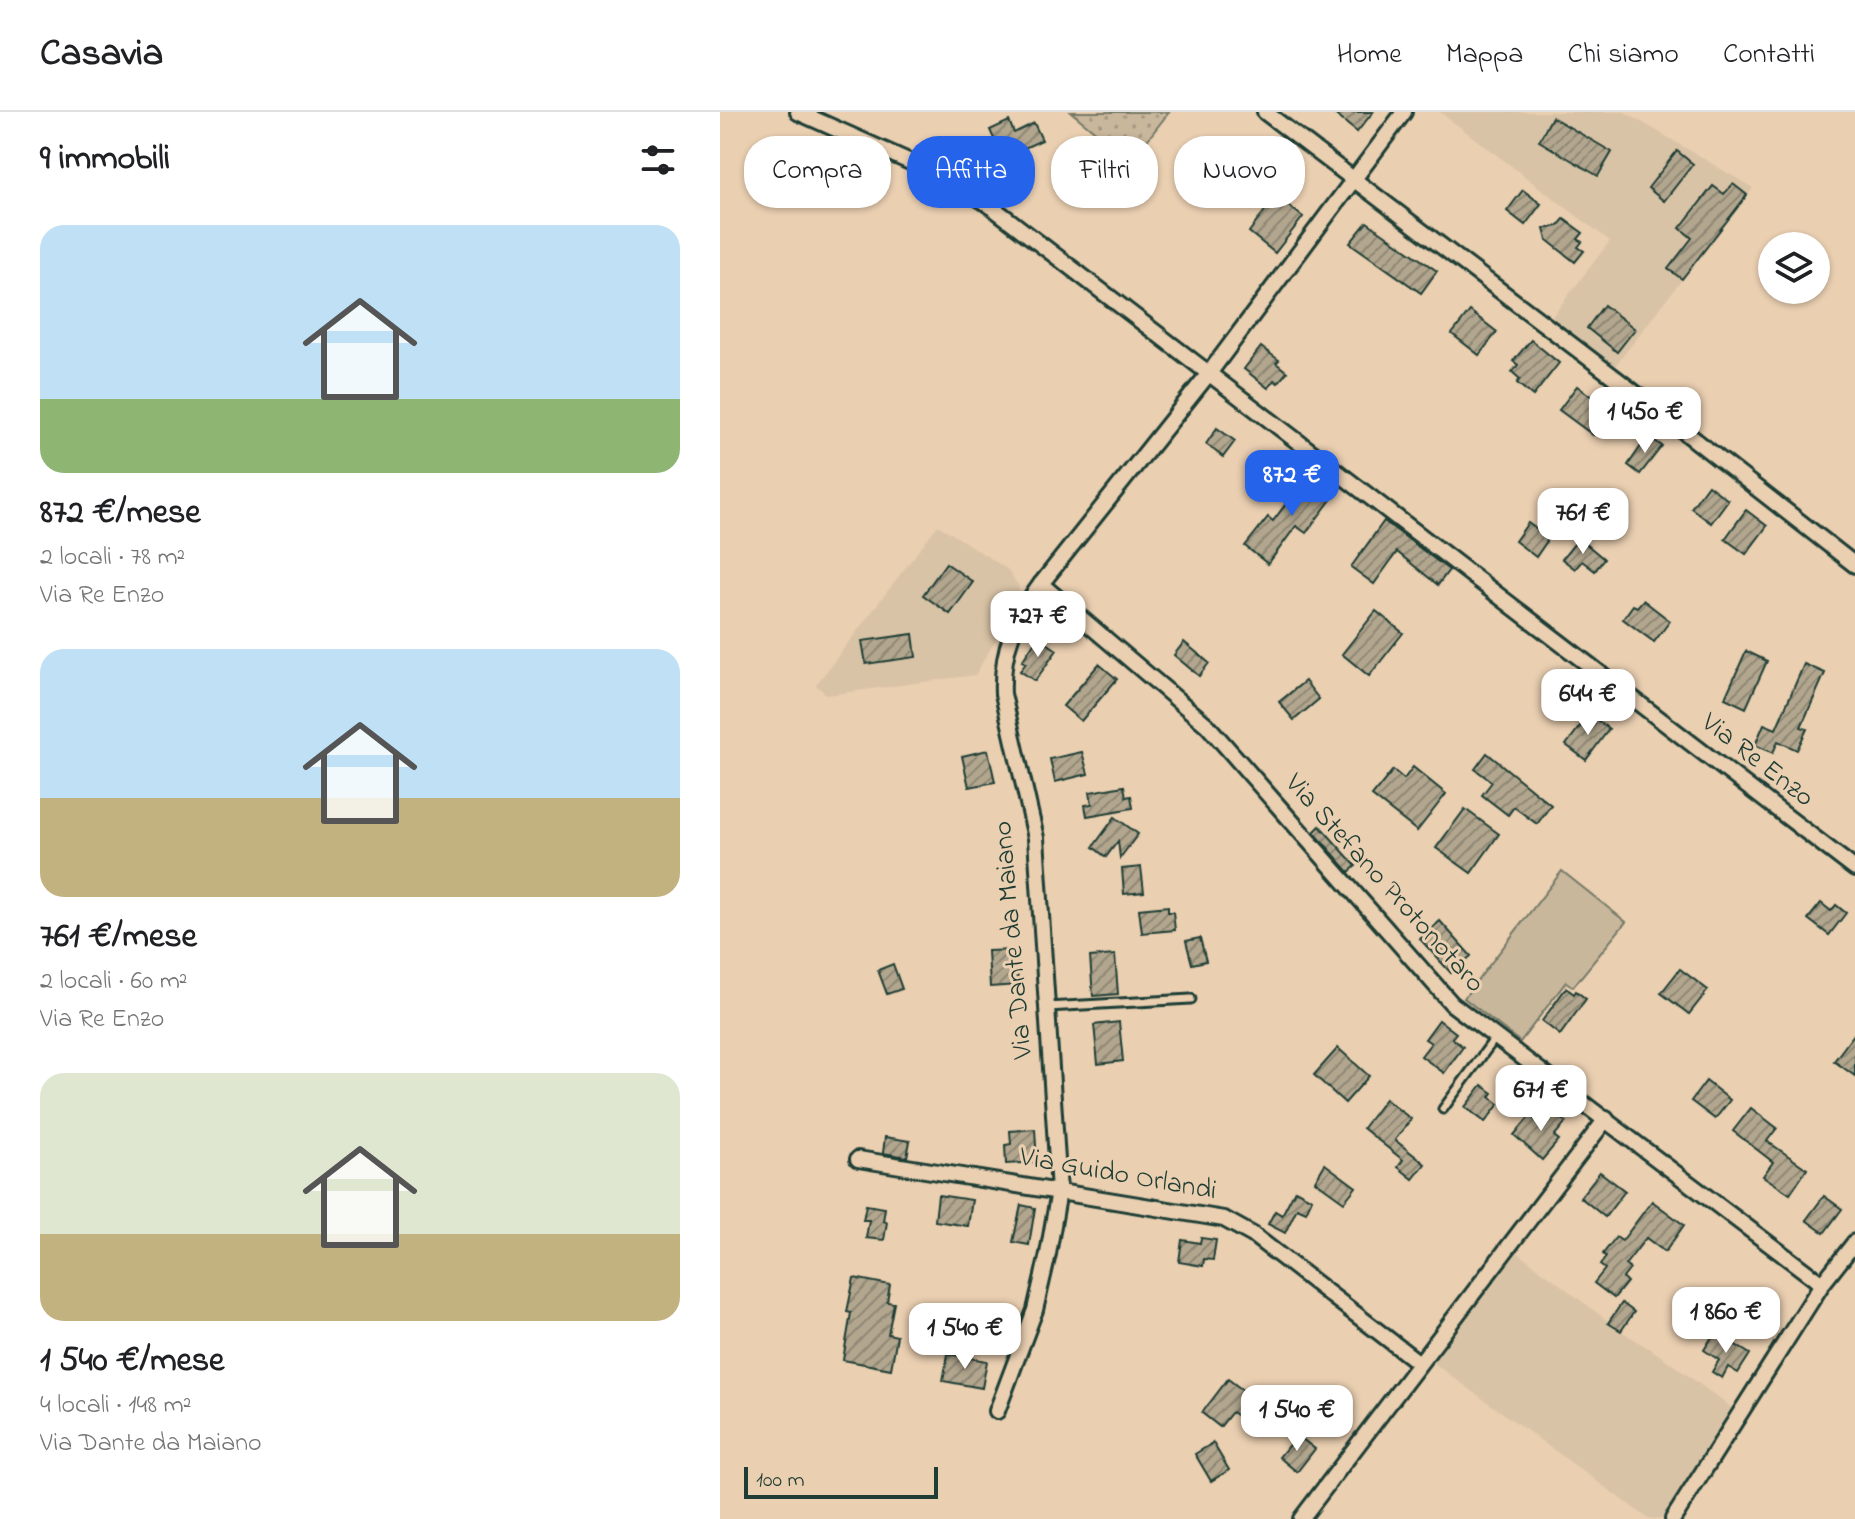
<!DOCTYPE html>
<html lang="it">
<head>
<meta charset="utf-8">
<style>
  :root { --surface:#fff; --page:#f2f2f2; --text:#202124; --muted:#757577; --line:#e0e0e0; --accent:#2563eb }
  body { margin:0; font-family:"Indie Flower",sans-serif; background:var(--page); color:var(--text); height:100vh; display:flex; flex-direction:column; font-size:30px; white-space:nowrap }
  * { box-sizing:border-box; margin:0 }
  p { font-size:26px; color:var(--muted) }
  .icon { flex:none; width:44px; height:44px; fill:none; stroke:currentColor; stroke-width:2; stroke-linecap:round; stroke-linejoin:round }
  .map { position:relative; flex:1; overflow:hidden }
  .drawer { display:flex; flex-direction:column; background:var(--surface); width:720px }
  .drawer>* { flex:none }
  .banner { position:absolute; left:24px; top:24px; width:760px; height:72px; display:flex; gap:16px }
  .tools { position:absolute; left:1038px; top:120px; display:grid; gap:16px }
  .tools a { display:grid; place-items:center; width:72px; height:72px; border-radius:50%; background:var(--surface); box-shadow:0 2px 6px #0004; font-size:40px }
  .scale { position:absolute; left:24px; bottom:20px; width:194px; box-sizing:border-box; padding-left:8px; border:4px solid #1f3d34; border-top:0; font-size:22px; line-height:28px; white-space:nowrap; color:#1f3d34; -webkit-text-stroke:6px #eacfb1; paint-order:stroke }
  .price { position:absolute; translate:-50% -68px; padding:0 18px; border-radius:16px; background:#fff; color:#222; font-size:26px; line-height:52px; filter:drop-shadow(0 2px 4px #0008) }
  .price::after { content:''; position:absolute; left:50%; top:48px; width:24px; height:18px; margin-left:-12px; background:inherit; clip-path:polygon(0 0,100% 0,50% 100%) }
  .price.selected { background:var(--accent); color:#fff }
  ul { padding:0; list-style:none }
  li { display:grid; align-content:center; gap:16px; height:424px; padding:0 40px }
  li span { display:grid; place-items:center; height:248px; border-radius:24px; color:#555 }
  li>.icon { margin-inline-start:auto }
  span .icon { width:144px; height:144px; fill:#fffc; stroke-width:1 }
  li b { font-size:34px }
  h2 { display:flex; justify-content:space-between; align-items:center; height:96px; padding:0 40px; font-size:34px }
  .chip { padding:0 28px; border-radius:32px; background:var(--surface); box-shadow:0 2px 6px #0004; font-size:28px; line-height:72px }
  .chip.selected { background:var(--accent); color:#fff }
  header { display:flex; align-items:center; gap:48px; box-sizing:border-box; height:112px; padding:0 40px; background:var(--surface); border-bottom:2px solid var(--line) }
  header strong { font-size:38px }
  nav { display:flex; gap:44px; margin-inline-start:auto; font-size:28px }
  main { display:flex; flex:1; min-height:0 }
  .map>svg:first-child { display:block }
</style>
</head>
<body>
<header>
<strong>Casavia</strong>
<nav><a>Home</a><a>Mappa</a><a>Chi siamo</a><a>Contatti</a></nav>
</header>
<main>
<section class="drawer">
<h2>9 immobili<svg class="icon" aria-label="filters" viewBox="0 0 24 24"><path d="M4 7h16M4 17h16"/><circle cx="9" cy="7" r="2"/><circle cx="15" cy="17" r="2"/></svg></h2>
<ul>
<li><span style="background:linear-gradient(#bfe0f5 70%,#8fb573 0)"><svg class="icon" aria-label="home" viewBox="0 0 24 24"><path d="M3 11l9-7 9 7M6 9v11h12V9"/></svg></span><div><b>872 €/mese</b><p>2 locali · 78 m²</p><p>Via Re Enzo</p></div></li>
<li><span style="background:linear-gradient(#bfe0f5 60%,#c2b280 0)"><svg class="icon" aria-label="home" viewBox="0 0 24 24"><path d="M3 11l9-7 9 7M6 9v11h12V9"/></svg></span><div><b>761 €/mese</b><p>2 locali · 60 m²</p><p>Via Re Enzo</p></div></li>
<li><span style="background:linear-gradient(#dfe7d0 65%,#c2b280 0)"><svg class="icon" aria-label="home" viewBox="0 0 24 24"><path d="M3 11l9-7 9 7M6 9v11h12V9"/></svg></span><div><b>1 540 €/mese</b><p>4 locali · 148 m²</p><p>Via Dante da Maiano</p></div></li>
</ul>
</section>
<div class="map">
<svg width="1135" height="1407" viewBox="0 0 1135 1407">
  <defs>
    <pattern id="green-dots" width="8" height="8" patternUnits="userSpaceOnUse" patternTransform="scale(2)"><rect width="8" height="8" fill="#c9b79c"/><path d="M2 2h.1M6 6h.1" fill="none" stroke="#a39680" stroke-width="1.8" stroke-linecap="round"/></pattern>
    <pattern id="building-hatch" width="6" height="6" patternUnits="userSpaceOnUse" patternTransform="scale(2)"><rect width="6" height="6" fill="#b2a68e"/><path d="M-1 1l2-2M0 6l6-6M5 7l2-2" fill="none" stroke="#908875"/></pattern>
  </defs>
  <rect width="100%" height="100%" fill="#eacfb1"/>
  <filter id="ink" filterUnits="userSpaceOnUse"><feTurbulence type="fractalNoise" baseFrequency=".0125" numOctaves="2"/><feDisplacementMap in="SourceGraphic" scale="16" xChannelSelector="R" yChannelSelector="G"/><feConvolveMatrix kernelMatrix="1 2 1 2 8 2 1 2 1" color-interpolation-filters="sRGB"/></filter>
  <g filter="url(#ink)">
    <!-- built -->
    <g fill="#d9c3a6">
      <polygon points="720,0 905,0 1033,76 895,254 831,206 890,129"/>
      <polygon points="218,413 287,457 298,473 300,486 255,563 107,583 96,573"/>
      <polygon points="796,1139 901,1219 941,1244 1011,1295 944,1407 929,1407 712,1250"/>
    </g>
    <!-- green -->
    <polygon fill="url(#green-dots)" stroke="#747a68" stroke-width="2" points="351,0 449,0 411,49"/>
    <!-- pitch -->
    <polygon fill="#c9b79c" stroke="#747a68" stroke-width="2" points="842,759 906,810 853,875 846,870 800,930 744,886"/>
    <!-- building -->
    <g fill="url(#building-hatch)" stroke="#1f3d34" stroke-width="2">
      <polygon points="612,0 653,0 637,20"/>
      <polygon points="832,5 892,40 878,64 819,29"/>
      <polygon points="289,9 294,21 314,11 322,28 302,37 312,58 292,67 270,18"/>
      <polygon points="517,27 538,70 519,79 508,57 489,66 479,45"/>
      <polygon points="957,39 973,52 944,89 928,76"/>
      <polygon points="1013,72 1027,83 962,167 948,157 972,126 960,116 993,74 1004,82"/>
      <polygon points="803,78 821,92 805,113 787,99"/>
      <polygon points="556,84 583,105 555,141 529,120"/>
      <polygon points="844,107 863,121 858,127 862,130 858,135 864,139 855,150 827,128 824,117 838,114"/>
      <polygon points="647,110 717,159 701,181 630,131"/>
      <polygon points="884,193 915,217 897,240 867,216"/>
      <polygon points="750,199 777,220 759,243 732,222"/>
      <polygon points="811,228 839,251 813,284 797,271 800,267 792,260 798,253 793,249"/>
      <polygon points="541,235 559,248 556,251 567,260 558,271 554,268 548,276 524,257"/>
      <polygon points="857,274 891,299 873,323 839,298"/>
      <polygon points="497,316 515,329 503,345 486,332"/>
      <polygon points="928,324 942,334 920,362 908,353"/>
      <polygon points="589,361 616,381 586,421 576,414 548,452 525,434 548,405 553,409"/>
      <polygon points="988,373 1008,388 991,411 971,396"/>
      <polygon points="1026,398 1047,414 1026,442 1005,427"/>
      <polygon points="664,409 729,458 718,473 677,440 654,472 631,455"/>
      <polygon points="808,411 829,426 816,445 795,429"/>
      <polygon points="859,426 884,447 875,459 862,449 855,457 842,447"/>
      <polygon points="226,451 253,470 230,502 203,483"/>
      <polygon points="923,488 950,509 934,530 903,507 913,493 917,495"/>
      <polygon points="656,499 683,521 649,564 622,542"/>
      <polygon points="193,522 196,545 146,552 142,529"/>
      <polygon points="318,525 337,538 315,569 300,559 306,551 302,549"/>
      <polygon points="464,530 489,551 479,564 454,543"/>
      <polygon points="1026,539 1047,549 1026,596 1005,586"/>
      <polygon points="379,552 397,567 361,609 343,594"/>
      <polygon points="1084,552 1105,561 1081,615 1087,617 1077,638 1058,629 1053,641 1035,633 1044,612 1056,617"/>
      <polygon points="585,569 599,587 574,608 559,590"/>
      <polygon points="869,602 889,617 866,648 846,633"/>
      <polygon points="268,638 275,670 249,675 242,644"/>
      <polygon points="362,640 368,662 335,670 330,647"/>
      <polygon points="767,641 831,693 817,712 794,695 788,703 762,683 772,670 755,657"/>
      <polygon points="693,655 726,682 697,719 652,684 673,658 684,667"/>
      <polygon points="404,674 406,685 411,684 413,696 367,704 365,693 372,692 370,680"/>
      <polygon points="745,697 779,722 751,761 716,736"/>
      <polygon points="395,705 418,722 400,746 398,729 386,745 373,735"/>
      <polygon points="600,714 636,754 629,760 594,720"/>
      <polygon points="421,755 424,780 404,782 402,757"/>
      <polygon points="1101,791 1111,799 1116,793 1126,801 1109,823 1088,807"/>
      <polygon points="448,794 448,800 453,800 455,818 422,821 419,797"/>
      <polygon points="720,809 751,844 731,861 700,827"/>
      <polygon points="480,826 486,849 472,852 466,829"/>
      <polygon points="296,838 298,873 270,875 268,839"/>
      <polygon points="395,843 398,882 373,884 370,845"/>
      <polygon points="173,852 182,877 167,882 158,858"/>
      <polygon points="960,857 988,878 969,902 941,881"/>
      <polygon points="846,876 854,882 856,879 866,887 840,923 822,909"/>
      <polygon points="719,908 736,921 732,926 743,935 724,961 701,944 711,931 705,927"/>
      <polygon points="399,910 403,949 378,952 374,913"/>
      <polygon points="1135,921 1135,964 1114,949"/>
      <polygon points="618,936 649,964 625,991 594,963"/>
      <polygon points="986,969 1010,988 995,1007 971,989"/>
      <polygon points="762,973 773,981 770,985 779,992 765,1010 745,995"/>
      <polygon points="665,987 691,1007 675,1028 705,1052 693,1067 678,1055 683,1048 643,1016"/>
      <polygon points="829,995 846,1010 834,1024 839,1028 822,1048 794,1023 810,1004 817,1009"/>
      <polygon points="1031,996 1057,1016 1047,1029 1087,1057 1070,1082 1043,1064 1053,1050 1013,1019"/>
      <polygon points="315,1017 317,1050 286,1052 285,1033 291,1032 290,1019"/>
      <polygon points="165,1025 190,1029 187,1045 163,1041"/>
      <polygon points="605,1052 636,1075 624,1090 595,1069"/>
      <polygon points="880,1060 905,1079 885,1105 860,1085"/>
      <polygon points="575,1078 592,1087 586,1100 577,1096 565,1121 548,1112 555,1099 562,1103"/>
      <polygon points="218,1083 252,1088 248,1114 215,1109"/>
      <polygon points="1104,1084 1122,1097 1104,1121 1086,1108"/>
      <polygon points="932,1089 964,1113 945,1140 926,1126 905,1153 910,1157 903,1166 907,1170 894,1186 874,1171 885,1157 880,1153 886,1145 883,1142 896,1125 902,1129"/>
      <polygon points="146,1093 165,1096 163,1109 167,1110 164,1128 146,1126 149,1108 143,1108"/>
      <polygon points="301,1093 315,1096 309,1133 293,1130"/>
      <polygon points="481,1126 496,1128 493,1148 484,1147 483,1154 459,1150 462,1128 480,1131"/>
      <polygon points="134,1166 170,1173 167,1190 174,1191 168,1222 177,1224 171,1257 123,1248 131,1201 127,1200"/>
      <polygon points="902,1191 914,1200 901,1219 888,1211"/>
      <polygon points="995,1220 1030,1242 1018,1261 1008,1255 1002,1266 992,1260 999,1248 984,1238"/>
      <polygon points="228,1242 267,1249 262,1276 223,1269"/>
      <polygon points="508,1267 533,1286 519,1305 512,1300 500,1315 482,1301"/>
      <polygon points="577,1323 595,1337 577,1360 559,1345"/>
      <polygon points="493,1331 509,1358 491,1369 475,1342"/>
    </g>
    <g fill="none" stroke-linecap="round" stroke-linejoin="round">
      <!-- lane casing -->
      <g stroke="#1f3d34" stroke-width="13">
        <g id="lane">
          <polyline points="327,895 471,887"/>
          <polyline points="723,997 775,926"/>
        </g>
      </g>
      <!-- street casing -->
      <g stroke="#1f3d34" stroke-width="20">
        <g id="street">
          <polyline points="78,0 224,65 268,92 1135,757"/>
          <polyline points="545,0 911,278 1135,453"/>
          <polyline points="321,472 487,613 732,892 1102,1172"/>
          <polyline points="138,1047 504,1107 533,1123 699,1251"/>
          <path d="M277,1299L315,1198L328,1142L339,1079L316,726L283,582C281,538 295,507 321,472L490,260L684,0"/>
          <polyline points="581,1407 886,1007"/>
          <polyline points="953,1407 1102,1172 1135,1130"/>
        </g>
      </g>
      <!-- lane -->
      <use href="#lane" stroke="#eacfb1" stroke-width="7"/>
      <!-- street -->
      <use href="#street" stroke="#eacfb1" stroke-width="14"/>
    </g>
  </g>
  <g text-anchor="middle" dominant-baseline="central" stroke-width="6" stroke-linejoin="round" paint-order="stroke">
    <!-- street labels -->
    <g font-size="28" fill="#1f3d34" stroke="#eacfb1">
      <text transform="translate(1037 649) rotate(38)">Via Re Enzo</text>
      <text transform="translate(664 772) rotate(48)">Via Stefano Protonotaro</text>
      <text transform="translate(294 828) rotate(-95)">Via Dante da Maiano</text>
      <text transform="translate(398 1063) rotate(10)">Via Guido Orlandi</text>
    </g>
  </g>
</svg>
<div class="tools">
<a><svg class="icon" aria-label="layers" viewBox="0 0 24 24"><path d="M12 4l9 5-9 5-9-5zM3 14l9 5 9-5"/></svg></a>
</div>
<div class="scale">100 m</div>
<b class="price" style="left:925px;top:343px">1 450 €</b>
<b class="price selected" style="left:572px;top:406px">872 €</b>
<b class="price" style="left:863px;top:444px">761 €</b>
<b class="price" style="left:318px;top:547px">727 €</b>
<b class="price" style="left:868px;top:625px">644 €</b>
<b class="price" style="left:821px;top:1021px">671 €</b>
<b class="price" style="left:1006px;top:1243px">1 860 €</b>
<b class="price" style="left:245px;top:1259px">1 540 €</b>
<b class="price" style="left:577px;top:1341px">1 540 €</b>
<div class="banner">
<a class="chip">Compra</a>
<a class="chip selected">Affitta</a>
<a class="chip">Filtri</a>
<a class="chip">Nuovo</a>
</div>
</div>
</main>
</body>
</html>
